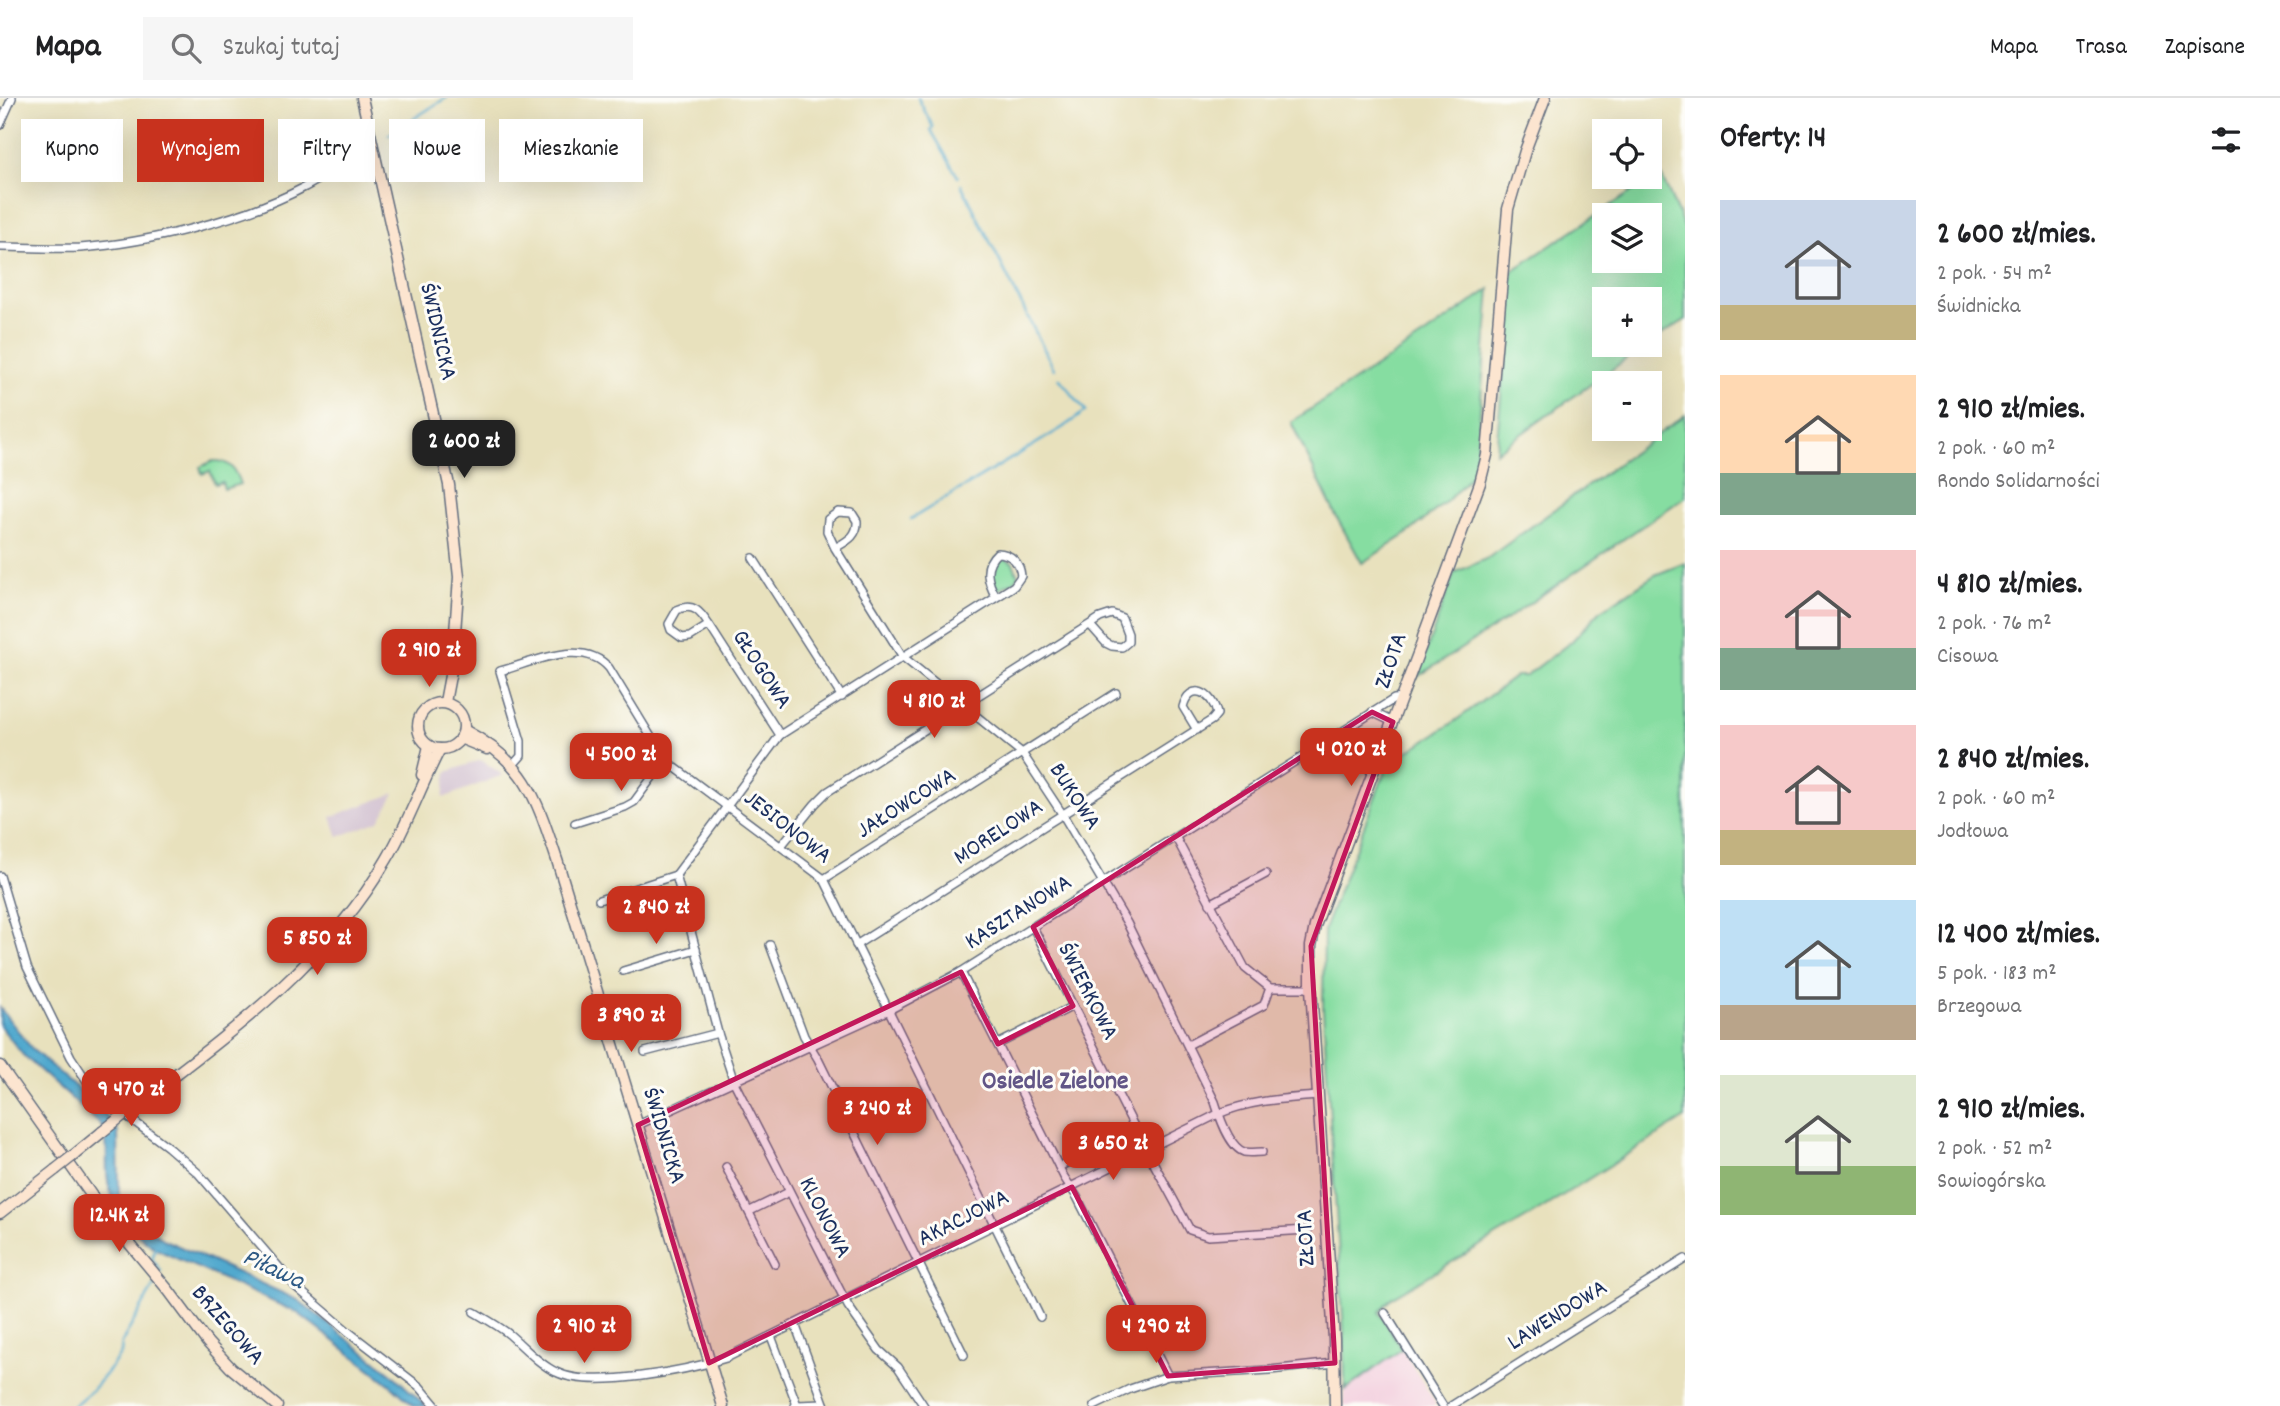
<!DOCTYPE html>
<html lang="pl">
<head>
<meta charset="utf-8">
<style>
  :root { --surface:#fff; --page:#f6f6f6; --text:#202124; --muted:#757577; --line:#e0e0e0; --accent:#c8321e }
  body { margin:0; font-family:Dekko,sans-serif; background:var(--page); color:var(--text); height:100vh; display:flex; flex-direction:column; font-size:26px; white-space:nowrap }
  * { box-sizing:border-box; margin:0 }
  p { font-size:23px; color:var(--muted) }
  .icon { flex:none; width:38px; height:38px; fill:none; stroke:currentColor; stroke-width:2; stroke-linecap:round; stroke-linejoin:round }
  .map { position:relative; flex:1; overflow:hidden }
  .panel { display:flex; flex-direction:column; background:var(--surface); width:595px }
  .panel>* { flex:none }
  .hud { position:absolute; left:21px; top:21px; width:665px; height:63px; display:flex; gap:14px }
  .buttons { position:absolute; left:1592px; top:21px; display:grid; gap:14px }
  .buttons a { display:grid; place-items:center; width:70px; height:70px; border-radius:0px; background:var(--surface); box-shadow:0 7px 28px #0002; font-size:35px }
  .price { position:absolute; translate:-50% -60px; padding:0 16px; border-radius:14px; background:var(--accent); color:#fff; font-size:23px; line-height:46px; filter:drop-shadow(0 2px 4px #0008) }
  .price::after { content:''; position:absolute; left:50%; top:42px; width:21px; height:16px; margin-left:-10px; background:inherit; clip-path:polygon(0 0,100% 0,50% 100%) }
  .price.current { background:#222; color:#fff }
  ul { padding:0; list-style:none }
  li { display:flex; align-items:center; gap:21px; height:175px; padding:0 35px }
  li span { display:grid; place-items:center; flex:none; width:196px; height:140px; border-radius:0px; color:#555 }
  li>.icon { margin-inline-start:auto }
  span .icon { width:84px; height:84px; fill:#fffc; stroke-width:1 }
  li b { font-size:30px }
  h2 { display:flex; justify-content:space-between; align-items:center; height:84px; padding:0 35px; font-size:30px }
  .pill { padding:0 24px; border-radius:0px; background:var(--surface); box-shadow:0 7px 28px #0002; font-size:24px; line-height:63px }
  .pill.current { background:var(--accent); color:#fff }
  header { display:flex; align-items:center; gap:42px; box-sizing:border-box; height:98px; padding:0 35px; background:var(--surface); border-bottom:2px solid var(--line) }
  header strong { font-size:33px }
  nav { display:flex; gap:38px; margin-inline-start:auto; font-size:24px }
  .search { width:490px; height:63px; background:var(--page); display:flex; align-items:center; gap:18px; box-sizing:border-box; padding:0 24px; border-radius:0px; color:var(--muted); font-size:26px }
  main { display:flex; flex:1; min-height:0 }
  .map>svg:first-child { display:block }
</style>
</head>
<body>
<header>
<strong>Mapa</strong>
<div class="search"><svg class="icon" aria-label="search" viewBox="0 0 24 24"><circle cx="10" cy="10" r="6"/><path d="M15 15l6 6"/></svg>Szukaj tutaj</div>
<nav><a>Mapa</a><a>Trasa</a><a>Zapisane</a></nav>
</header>
<main>
<div class="map">
<svg width="1685" height="1308" viewBox="0 0 1685 1308">
  <rect width="100%" height="100%" fill="#fdfcf7"/>
  <filter id="ink" filterUnits="userSpaceOnUse"><feTurbulence type="fractalNoise" baseFrequency=".0143" numOctaves="2"/><feDisplacementMap in="SourceGraphic" scale="14" xChannelSelector="R" yChannelSelector="G"/><feConvolveMatrix kernelMatrix="1 2 1 2 8 2 1 2 1" color-interpolation-filters="sRGB"/></filter>
  <filter id="wash" filterUnits="userSpaceOnUse"><feTurbulence type="fractalNoise" baseFrequency=".00686" numOctaves="4" result="noise"/><feDisplacementMap in="SourceGraphic" scale="28" xChannelSelector="R" yChannelSelector="G"/><feGaussianBlur stdDeviation="1.57" result="paint"/><feColorMatrix in="noise" values="0 0 0 0 0 0 0 0 0 0 0 0 0 0 0 0 0 1.4 0 .05"/><feComposite in="paint" operator="in"/></filter>
  <g filter="url(#wash)">
    <rect width="100%" height="100%" fill="#e8e1bd"/>
    <!-- built -->
    <polygon fill="#f3cfde" points="1402,1251 1436,1306 1433,1308 1344,1308 1345,1292"/>
    <!-- industrial -->
    <g fill="#cfbdce">
      <polygon points="481,662 503,677 443,700 447,674"/>
      <polygon points="395,695 379,723 338,739 331,719"/>
    </g>
    <!-- green -->
    <g fill="#86dda1" stroke="#508680" stroke-width="2" fill-rule="evenodd">
      <path d="M1660,75L1685,131V222L1650,244V201H1605V247H1646L1496,354L1512,173ZM1605,117H1650V163H1605Z"/>
      <polygon points="1490,191 1475,374 1447,403 1407,436 1362,465 1337,420 1291,324 1426,236"/>
      <polygon points="1685,317 1685,399 1504,523 1417,579 1454,475 1488,460"/>
      <path d="M213,363C229,362 235,371 240,386L224,391L222,384L215,386L210,373L202,376L200,369Z"/>
      <path d="M1003,459L1013,465L1018,478L1015,483L998,492C989,483 988,470 997,460Z"/>
      <polygon points="1685,465 1685,1020 1530,1118 1391,1200 1379,1214 1402,1251 1345,1292 1344,1235 1323,912 1324,832 1388,666 1451,626 1516,578 1526,578 1572,543 1600,513 1655,477"/>
    </g>
    <!-- water -->
    <path fill="#51a9ce" stroke="#366c96" stroke-width="2" d="M0,910L33,952L99,1009L118,1033L119,1097L142,1127L165,1142L298,1202L392,1276L426,1308H414L392,1288L298,1215L158,1152C132,1135 109,1108 107,1076C106,1056 109,1045 101,1027L23,957L0,928Z"/>
    <g fill="none" stroke-linecap="round" stroke-linejoin="round">
      <!-- stream -->
      <g stroke="#51a9ce" stroke-width="2.5">
        <polyline points="918,0 933,29 931,32 958,79"/>
        <polyline points="388,37 446,0"/>
        <polyline points="961,86 1054,271"/>
        <polyline points="911,421 1062,330 1086,313 1059,280"/>
        <polyline points="156,1149 152,1161 161,1173"/>
        <polyline points="73,1308 91,1293 112,1268 121,1255 122,1244 155,1186"/>
      </g>
    </g>
  </g>
  <g filter="url(#ink)">
    <g fill="none" stroke-linecap="round" stroke-linejoin="round">
      <!-- street casing -->
      <g stroke="#636d7f" stroke-width="10">
        <g id="street">
          <polyline points="0,27 12,0"/>
          <path d="M0,149C26,149 54,151 80,150C148,145 245,121 305,89C329,77 350,60 372,45"/>
          <path d="M835,450L827,433L828,421L838,414L852,415L857,423C858,438 847,443 835,450L903,559L1022,655L1063,717L1127,825L1215,1004C1219,1017 1229,1049 1244,1054C1249,1055 1257,1054 1262,1054"/>
          <polyline points="753,460 842,599"/>
          <path d="M709,527L690,539L682,540L671,532L669,526L677,512C694,504 701,515 709,527L780,637"/>
          <polyline points="1372,614 1393,624"/>
          <path d="M513,667L521,658V643L500,573C532,565 583,539 609,570L665,662L824,781L1040,1219"/>
          <polyline points="575,725 625,709 634,704 665,662"/>
          <polyline points="1176,740 1245,870 1270,890 1311,890"/>
          <polyline points="781,748 815,706 827,694 1100,520 1112,516 1122,520 1128,536 1128,544 1122,549 1112,548 1106,545 1090,527"/>
          <polyline points="676,777 718,935 734,984 848,1208 879,1252 898,1269 924,1308"/>
          <path d="M676,777L780,637L1014,488L1021,478C1020,465 1011,455 997,455C983,468 987,483 996,499"/>
          <polyline points="0,778 27,869 71,959 89,986 112,1007 168,1049 198,1075 296,1189 350,1235 420,1289 436,1308"/>
          <polyline points="824,781 1116,595"/>
          <polyline points="599,802 676,777"/>
          <polyline points="1210,806 1266,776"/>
          <polyline points="1033,829 1140,1040 1190,1132 1208,1138 1307,1132"/>
          <polyline points="770,847 804,938 818,961 964,1257"/>
          <path d="M856,847L1212,622L1217,616C1213,595 1190,582 1183,609L1197,632"/>
          <polyline points="623,873 696,851"/>
          <polyline points="961,874 1064,1079 1077,1099 1168,1278"/>
          <polyline points="998,946 1073,908"/>
          <polyline points="1188,947 1264,907 1270,890"/>
          <polyline points="645,954 718,935"/>
          <polyline points="638,1027 887,913 961,874 1394,601 1401,600"/>
          <polyline points="726,1069 775,1166"/>
          <polyline points="1059,1069 1134,1030"/>
          <polyline points="750,1113 789,1094"/>
          <path d="M474,1214C486,1221 499,1228 510,1237C525,1250 539,1266 556,1274C591,1292 688,1272 726,1260L1218,1016C1251,1002 1283,1001 1317,998"/>
          <polyline points="1385,1215 1443,1308"/>
          <polyline points="795,1226 825,1308"/>
          <polyline points="771,1238 797,1307 795,1308"/>
          <polyline points="797,1307 824,1306"/>
          <polyline points="1094,1308 1130,1291 1168,1278 1270,1272 1335,1265"/>
          <polyline points="1451,1308 1685,1161"/>
        </g>
      </g>
      <!-- secondary casing -->
      <g stroke="#636d7f" stroke-width="13">
        <g id="secondary">
          <polyline points="362,0 449,387 459,479 453,562 445,604"/>
          <circle cx="441" cy="628" r="23"/>
          <path d="M464,632C526,664 536,699 557,762L723,1308"/>
          <polyline points="460,640 487,651"/>
          <polyline points="422,677 429,648"/>
          <polyline points="0,968 104,1115 169,1193 207,1244 231,1270 277,1308"/>
          <path d="M142,1002C234,932 328,863 387,761C408,726 421,687 440,651"/>
          <polyline points="74,1057 102,1034"/>
          <polyline points="0,1115 55,1072"/>
          <polyline points="1335,1308 1334,1241 1311,890 1311,848 1315,828 1422,545 1423,539 1480,385 1487,357 1508,111 1525,53 1545,0"/>
        </g>
      </g>
      <!-- street -->
      <use href="#street" stroke="#fff" stroke-width="7"/>
      <!-- secondary -->
      <use href="#secondary" stroke="#fce5d0" stroke-width="10"/>
      <!-- secondary-bridge casing -->
      <g stroke="#636d7f" stroke-width="13" stroke-linecap="butt">
        <g id="secondary-bridge">
          <polyline points="102,1034 142,1002"/>
          <polyline points="55,1072 74,1057"/>
        </g>
      </g>
      <!-- secondary-bridge -->
      <use href="#secondary-bridge" stroke="#fce5d0" stroke-width="10"/>
    </g>
  </g>
  <!-- marked area -->
  <path fill="#c2185b" fill-opacity="0.2" stroke="#c2185b" stroke-width="5" stroke-linejoin="round" d="M1372,614L1393,624L1311,848L1335,1265L1168,1278L1072,1089L709,1265L638,1027L961,874L998,946L1073,908L1033,829Z"/>
  <g text-anchor="middle" dominant-baseline="central" stroke-width="6" stroke-linejoin="round" paint-order="stroke">
    <!-- street labels -->
    <g font-size="24" fill="#1b2f5e" stroke="#fdfcf7">
      <text transform="translate(437 234) rotate(77)">ŚWIDNICKA</text>
      <text transform="translate(1392 563) rotate(-71)">ZŁOTA</text>
      <text transform="translate(761 572) rotate(57)">GŁOGOWA</text>
      <text transform="translate(1074 699) rotate(57)">BUKOWA</text>
      <text transform="translate(907 706) rotate(-32)">JAŁOWCOWA</text>
      <text transform="translate(787 730) rotate(38)">JESIONOWA</text>
      <text transform="translate(999 735) rotate(-33)">MORELOWA</text>
      <text transform="translate(1019 815) rotate(-32)">KASZTANOWA</text>
      <text transform="translate(1087 894) rotate(63)">ŚWIERKOWA</text>
      <text transform="translate(663 1038) rotate(73)">ŚWIDNICKA</text>
      <text transform="translate(824 1120) rotate(63)">KLONOWA</text>
      <text transform="translate(964 1121) rotate(-27)">AKACJOWA</text>
      <text transform="translate(1307 1140) rotate(-93)">ZŁOTA</text>
      <text transform="translate(1558 1218) rotate(-32)">LAWENDOWA</text>
      <text transform="translate(227 1228) rotate(49)">BRZEGOWA</text>
    </g>
    <!-- neighbourhood labels -->
    <g font-size="26" font-weight="bold" fill="#625687" stroke="#fdfcf7">
      <text x="1055" y="984">Osiedle Zielone</text>
    </g>
    <!-- water labels -->
    <g font-size="26" font-style="italic" fill="#2e5a85" stroke="#fdfcf7">
      <text transform="translate(273 1172) rotate(25)">Piława</text>
    </g>
  </g>
</svg>
<div class="buttons">
<a><svg class="icon" aria-label="locate" viewBox="0 0 24 24"><circle cx="12" cy="12" r="6"/><path d="M12 2v4M12 18v4M2 12h4M18 12h4"/></svg></a>
<a><svg class="icon" aria-label="layers" viewBox="0 0 24 24"><path d="M12 4l9 5-9 5-9-5zM3 14l9 5 9-5"/></svg></a>
<a>+</a>
<a>−</a>
</div>
<b class="price current" style="left:464px;top:382px">2 600 zł</b>
<b class="price" style="left:429px;top:591px">2 910 zł</b>
<b class="price" style="left:934px;top:642px">4 810 zł</b>
<b class="price" style="left:1351px;top:690px">4 020 zł</b>
<b class="price" style="left:621px;top:695px">4 500 zł</b>
<b class="price" style="left:656px;top:848px">2 840 zł</b>
<b class="price" style="left:317px;top:879px">5 850 zł</b>
<b class="price" style="left:631px;top:956px">3 890 zł</b>
<b class="price" style="left:131px;top:1030px">9 470 zł</b>
<b class="price" style="left:877px;top:1049px">3 240 zł</b>
<b class="price" style="left:1113px;top:1084px">3 650 zł</b>
<b class="price" style="left:119px;top:1156px">12.4K zł</b>
<b class="price" style="left:584px;top:1267px">2 910 zł</b>
<b class="price" style="left:1156px;top:1267px">4 290 zł</b>
<div class="hud">
<a class="pill">Kupno</a>
<a class="pill current">Wynajem</a>
<a class="pill">Filtry</a>
<a class="pill">Nowe</a>
<a class="pill">Mieszkanie</a>
</div>
</div>
<section class="panel">
<h2>Oferty: 14<svg class="icon" aria-label="filters" viewBox="0 0 24 24"><path d="M4 7h16M4 17h16"/><circle cx="9" cy="7" r="2"/><circle cx="15" cy="17" r="2"/></svg></h2>
<ul>
<li><span style="background:linear-gradient(#c9d6e8 75%,#c2b280 0)"><svg class="icon" aria-label="home" viewBox="0 0 24 24"><path d="M3 11l9-7 9 7M6 9v11h12V9"/></svg></span><div><b>2 600 zł/mies.</b><p>2 pok. · 54 m²</p><p>Świdnicka</p></div></li>
<li><span style="background:linear-gradient(#ffd9b3 70%,#7fa58c 0)"><svg class="icon" aria-label="home" viewBox="0 0 24 24"><path d="M3 11l9-7 9 7M6 9v11h12V9"/></svg></span><div><b>2 910 zł/mies.</b><p>2 pok. · 60 m²</p><p>Rondo Solidarności</p></div></li>
<li><span style="background:linear-gradient(#f6c9c9 70%,#7fa58c 0)"><svg class="icon" aria-label="home" viewBox="0 0 24 24"><path d="M3 11l9-7 9 7M6 9v11h12V9"/></svg></span><div><b>4 810 zł/mies.</b><p>2 pok. · 76 m²</p><p>Cisowa</p></div></li>
<li><span style="background:linear-gradient(#f6c9c9 75%,#c2b280 0)"><svg class="icon" aria-label="home" viewBox="0 0 24 24"><path d="M3 11l9-7 9 7M6 9v11h12V9"/></svg></span><div><b>2 840 zł/mies.</b><p>2 pok. · 60 m²</p><p>Jodłowa</p></div></li>
<li><span style="background:linear-gradient(#bfe0f5 75%,#b9a48a 0)"><svg class="icon" aria-label="home" viewBox="0 0 24 24"><path d="M3 11l9-7 9 7M6 9v11h12V9"/></svg></span><div><b>12 400 zł/mies.</b><p>5 pok. · 183 m²</p><p>Brzegowa</p></div></li>
<li><span style="background:linear-gradient(#dfe7d0 65%,#8fb573 0)"><svg class="icon" aria-label="home" viewBox="0 0 24 24"><path d="M3 11l9-7 9 7M6 9v11h12V9"/></svg></span><div><b>2 910 zł/mies.</b><p>2 pok. · 52 m²</p><p>Sowiogórska</p></div></li>
</ul>
</section>
</main>
</body>
</html>
